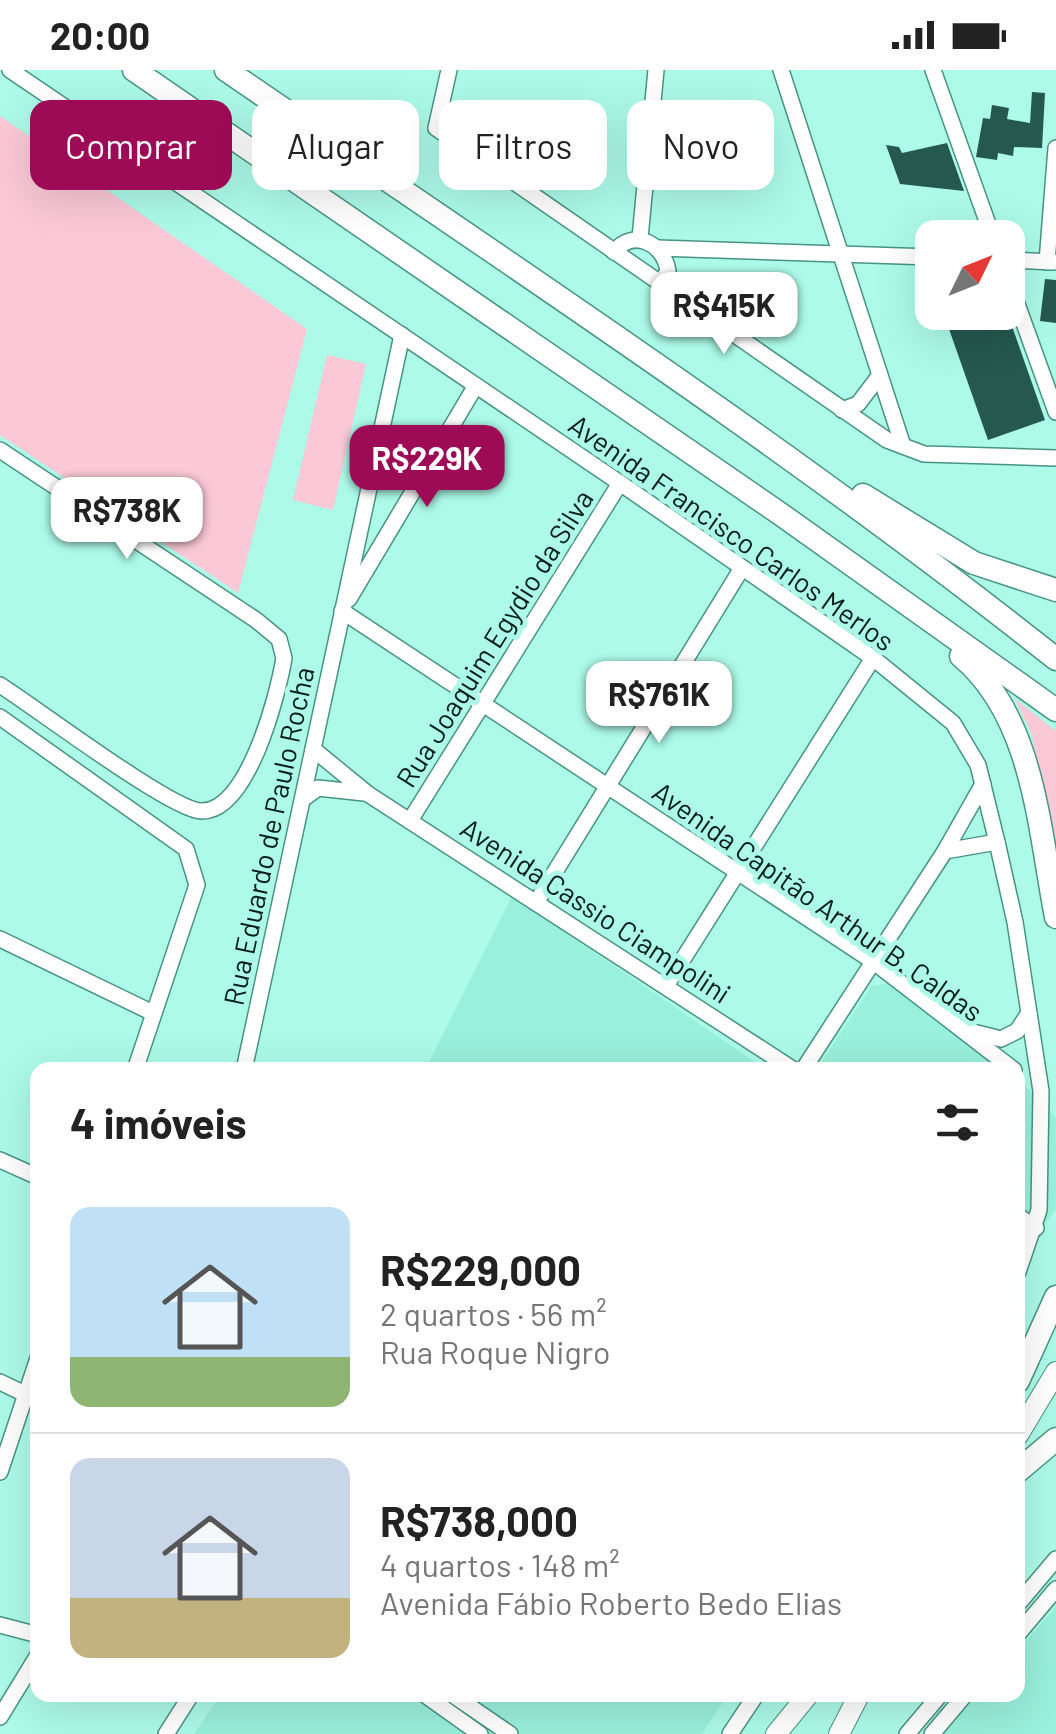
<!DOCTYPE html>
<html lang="pt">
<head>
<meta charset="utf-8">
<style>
  :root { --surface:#fff; --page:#f6f6f6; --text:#222; --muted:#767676; --line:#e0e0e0; --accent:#9d0a56 }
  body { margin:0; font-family:Barlow,sans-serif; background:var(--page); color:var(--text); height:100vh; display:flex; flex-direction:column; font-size:38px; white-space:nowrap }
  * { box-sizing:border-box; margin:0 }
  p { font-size:32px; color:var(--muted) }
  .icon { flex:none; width:55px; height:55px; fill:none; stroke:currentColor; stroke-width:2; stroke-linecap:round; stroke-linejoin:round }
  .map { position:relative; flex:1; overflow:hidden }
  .side { position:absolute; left:30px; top:992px; width:995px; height:640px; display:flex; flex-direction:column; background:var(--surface); border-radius:20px; box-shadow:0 10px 40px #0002 }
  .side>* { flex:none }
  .guide { position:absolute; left:30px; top:30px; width:998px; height:90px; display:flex; gap:20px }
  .needle { width:65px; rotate:47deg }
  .fabs { position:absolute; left:915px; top:150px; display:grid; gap:20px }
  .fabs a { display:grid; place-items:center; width:110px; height:110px; border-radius:20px; background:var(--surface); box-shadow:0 10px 40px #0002; font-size:50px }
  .price { position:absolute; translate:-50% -85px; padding:0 22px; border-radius:20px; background:#fff; color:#222; font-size:32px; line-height:65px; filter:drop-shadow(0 2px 5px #0008) }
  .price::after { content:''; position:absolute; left:50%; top:60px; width:30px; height:22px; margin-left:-15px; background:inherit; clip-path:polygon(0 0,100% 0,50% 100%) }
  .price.current { background:var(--accent); color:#fff }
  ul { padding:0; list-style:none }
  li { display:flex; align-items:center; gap:30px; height:250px; padding:0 40px }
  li+li { border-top:2px solid var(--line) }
  li span { display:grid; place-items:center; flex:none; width:280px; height:200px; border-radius:20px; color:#555 }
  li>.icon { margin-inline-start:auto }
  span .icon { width:120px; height:120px; fill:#fffc; stroke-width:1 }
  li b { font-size:42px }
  h2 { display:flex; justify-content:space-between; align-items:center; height:120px; padding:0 40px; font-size:42px }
  .pill { padding:0 35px; border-radius:20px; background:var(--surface); box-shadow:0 10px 40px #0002; font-size:35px; line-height:90px }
  .pill.current { background:var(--accent); color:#fff }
  .status { display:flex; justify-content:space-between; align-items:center; height:70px; padding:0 50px; background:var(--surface); direction:ltr }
  .status svg { height:28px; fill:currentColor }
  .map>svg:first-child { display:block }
</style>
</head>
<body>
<div class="status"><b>20:00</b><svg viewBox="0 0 49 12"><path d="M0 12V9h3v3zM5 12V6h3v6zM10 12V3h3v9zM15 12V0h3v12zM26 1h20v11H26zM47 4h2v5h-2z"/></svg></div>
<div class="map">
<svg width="1056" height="1664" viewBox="0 0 1056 1664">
  <rect width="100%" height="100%" fill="#adfae8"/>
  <!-- built -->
  <g fill="#99f0dc">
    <polygon points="512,826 767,1000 425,1000"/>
    <polygon points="887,914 1006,1000 816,1000 872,916"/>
    <polygon points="1018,1008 1056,1048 1056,1138 1018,1195"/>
    <polygon points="1056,1537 1056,1664 943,1664 978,1625 1018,1625 1018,1580"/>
    <polygon points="220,1625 728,1625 702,1664 194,1664"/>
  </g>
  <!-- green -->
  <g fill="#fac8d7">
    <polygon points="0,46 307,259 238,523 0,365"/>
    <polygon points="327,285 366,294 333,440 293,430"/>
    <polygon points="1015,629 1056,661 1056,800 1032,665"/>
  </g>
  <!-- building -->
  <g fill="#25584e">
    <polygon points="1032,22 1045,23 1042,78 1014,77 1013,86 998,83 997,90 976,87 983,48 990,49 992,35 1009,38 1007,49 1030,53"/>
    <polygon points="947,73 964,121 900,114 886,75 899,77 902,83"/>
    <polygon points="1045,209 1056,210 1056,253 1040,251"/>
    <polygon points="943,242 1007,242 1045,350 988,370"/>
  </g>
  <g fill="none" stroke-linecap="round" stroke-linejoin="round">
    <!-- minor casing -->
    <g stroke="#479484" stroke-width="18">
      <g id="minor">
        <polyline points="10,0 620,413 873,588 953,653 978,695 997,772 1015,852 1041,1021 1039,1140 1018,1202"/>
        <polyline points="449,0 436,58 887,370 924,384 1056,388"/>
        <polyline points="781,0 903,376"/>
        <polyline points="933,0 993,168"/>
        <polyline points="640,168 656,0"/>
        <polyline points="657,178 932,187"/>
        <path d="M614,182C633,158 664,173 668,201L660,215"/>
        <polyline points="1008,190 1053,192"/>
        <polyline points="1047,192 1056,78"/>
        <polyline points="1008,209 1056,342"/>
        <polyline points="842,340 858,334 880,305"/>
        <path d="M0,380L256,550L279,569L284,588C278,624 248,743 201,741C171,740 35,637 0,615"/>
        <polyline points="375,388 395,408 421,407"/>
        <polyline points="349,529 475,317"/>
        <polyline points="342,541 874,892 1014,1000"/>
        <polyline points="0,647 186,779 197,815 135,1000"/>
        <polyline points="313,679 368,724 794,1000"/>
        <polyline points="303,729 318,718 364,723"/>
        <polyline points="411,749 620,413"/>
        <polyline points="945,781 997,772"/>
        <polyline points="537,831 742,498"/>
        <polyline points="0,869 153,943"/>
        <polyline points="666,916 873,588"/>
        <polyline points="973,962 1001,969 1017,961 1029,943"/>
        <polyline points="244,1000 402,265"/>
        <polyline points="803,1000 945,781 983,714"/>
        <polyline points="0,1090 38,1107"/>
        <polyline points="1018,1146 1036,1158"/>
        <polyline points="0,1312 25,1324"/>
        <polyline points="0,1402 38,1288"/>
        <polyline points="1018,1534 1056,1489"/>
        <polyline points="0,1555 38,1565"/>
        <polyline points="1018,1564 1056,1519"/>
        <polyline points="425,1625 480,1664"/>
        <polyline points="453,1625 510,1664"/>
        <polyline points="0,1647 38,1585"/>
        <polyline points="166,1664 191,1625"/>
        <polyline points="730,1664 756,1625"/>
        <polyline points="907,1664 940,1625"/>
        <polyline points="932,1664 965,1625"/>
      </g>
    </g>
    <!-- major casing -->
    <g stroke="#479484" stroke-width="22">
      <g id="major">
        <polyline points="1018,1365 1056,1302"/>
        <polyline points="776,1664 808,1625"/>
        <polyline points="839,1664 859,1625"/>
      </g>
    </g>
    <!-- highway casing -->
    <g stroke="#479484" stroke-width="25">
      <g id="highway">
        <polyline points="134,0 779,443 1056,640"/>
        <path d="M226,0C506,192 790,378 1056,589"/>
        <polyline points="863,425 974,493 1056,520"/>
        <path d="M961,586C1034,647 1039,760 1056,847"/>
        <polyline points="1018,1311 1056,1227"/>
        <polyline points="1018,1401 1056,1369"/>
      </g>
    </g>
    <!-- minor -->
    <use href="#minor" stroke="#fff" stroke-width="15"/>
    <!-- major -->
    <use href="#major" stroke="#fff" stroke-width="20"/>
    <!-- highway -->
    <use href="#highway" stroke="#fff" stroke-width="22"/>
  </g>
  <g text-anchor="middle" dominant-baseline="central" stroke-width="10" stroke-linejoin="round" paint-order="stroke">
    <!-- street labels -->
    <g font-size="28" fill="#001e18" stroke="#adfae8">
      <text transform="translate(732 462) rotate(35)">Avenida Francisco Carlos Merlos</text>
      <text transform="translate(494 568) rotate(-58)">Rua Joaquim Egydio da Silva</text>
      <text transform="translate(268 766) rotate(-78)">Rua Eduardo de Paulo Rocha</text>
      <text transform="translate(818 831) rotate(35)">Avenida Capitão Arthur B. Caldas</text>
      <text transform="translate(596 840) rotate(33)">Avenida Cassio Ciampolini</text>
    </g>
  </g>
</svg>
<div class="fabs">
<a><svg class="needle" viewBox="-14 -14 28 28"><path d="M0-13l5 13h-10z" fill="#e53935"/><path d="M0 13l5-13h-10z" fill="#767676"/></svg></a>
</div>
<b class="price" style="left:724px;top:287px">R$415K</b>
<b class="price current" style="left:427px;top:440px">R$229K</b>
<b class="price" style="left:127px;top:492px">R$738K</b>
<b class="price" style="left:659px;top:676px">R$761K</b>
<div class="guide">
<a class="pill current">Comprar</a>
<a class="pill">Alugar</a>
<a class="pill">Filtros</a>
<a class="pill">Novo</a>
</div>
<section class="side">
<h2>4 imóveis<svg class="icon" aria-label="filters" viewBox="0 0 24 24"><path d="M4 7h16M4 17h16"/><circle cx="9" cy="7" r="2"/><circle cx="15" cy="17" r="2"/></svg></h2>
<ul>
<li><span style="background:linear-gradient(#bfe0f5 75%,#8fb573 0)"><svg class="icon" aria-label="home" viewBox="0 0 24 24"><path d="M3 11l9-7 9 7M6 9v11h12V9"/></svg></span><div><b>R$229,000</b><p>2 quartos · 56 m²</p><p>Rua Roque Nigro</p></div></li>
<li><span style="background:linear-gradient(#c9d6e8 70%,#c2b280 0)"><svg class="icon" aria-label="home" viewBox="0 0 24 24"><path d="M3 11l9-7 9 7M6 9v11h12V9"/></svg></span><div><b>R$738,000</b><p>4 quartos · 148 m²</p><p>Avenida Fábio Roberto Bedo Elias</p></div></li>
</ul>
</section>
</div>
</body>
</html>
